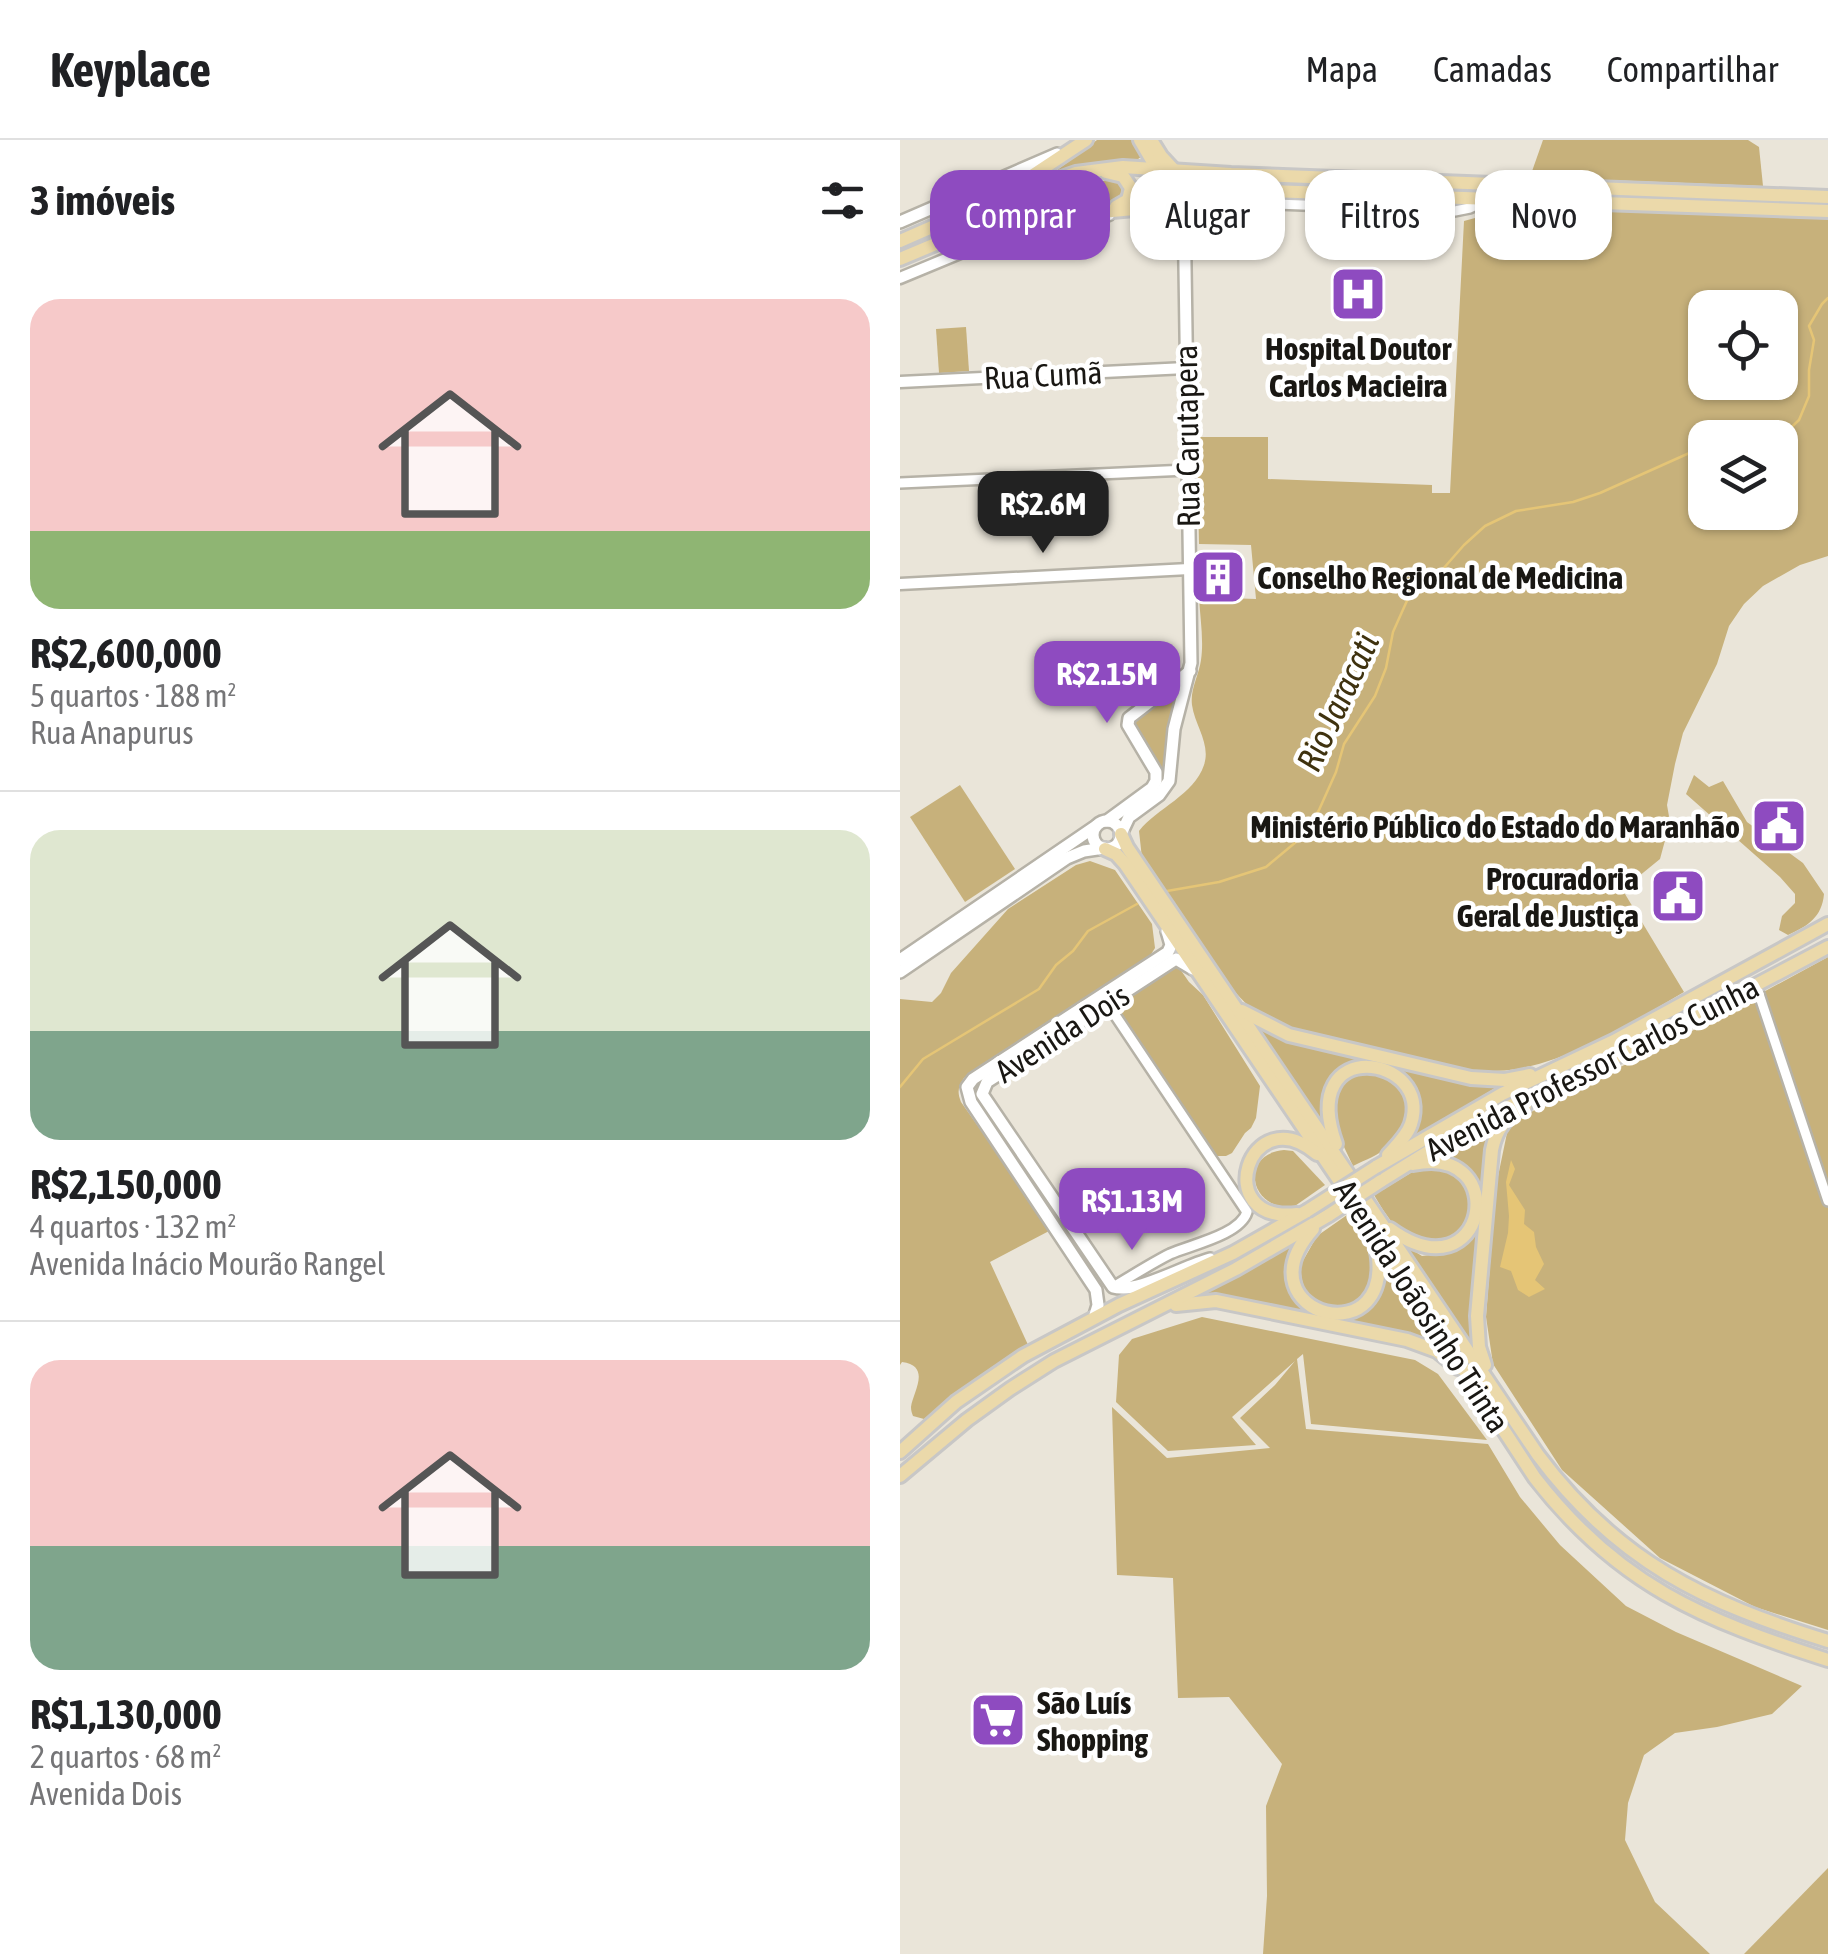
<!DOCTYPE html>
<html lang="pt">
<head>
<meta charset="utf-8">
<style>
  :root { --surface:#fff; --page:#f2f2f2; --text:#202124; --muted:#757577; --line:#e0e0e0; --accent:#8e4bc0 }
  body { margin:0; font-family:"Asap Condensed",sans-serif; background:var(--page); color:var(--text); height:100vh; display:flex; flex-direction:column; font-size:38px; white-space:nowrap }
  * { box-sizing:border-box; margin:0 }
  p { font-size:32px; color:var(--muted) }
  .icon { flex:none; width:55px; height:55px; fill:none; stroke:currentColor; stroke-width:2; stroke-linecap:round; stroke-linejoin:round }
  .map { position:relative; flex:1; overflow:hidden }
  .panel { display:flex; flex-direction:column; background:var(--surface); width:900px }
  .panel>* { flex:none }
  .top-card { position:absolute; left:30px; top:30px; width:748px; height:90px; display:flex; gap:20px }
  .controls { position:absolute; left:788px; top:150px; display:grid; gap:20px }
  .controls a { display:grid; place-items:center; width:110px; height:110px; border-radius:20px; background:var(--surface); box-shadow:0 2px 8px #0004; font-size:50px }
  .price { position:absolute; translate:-50% -85px; padding:0 22px; border-radius:20px; background:var(--accent); color:#fff; font-size:32px; line-height:65px; filter:drop-shadow(0 2px 5px #0008) }
  .price::after { content:''; position:absolute; left:50%; top:60px; width:30px; height:22px; margin-left:-15px; background:inherit; clip-path:polygon(0 0,100% 0,50% 100%) }
  .price.on { background:#222; color:#fff }
  ul { padding:0; list-style:none }
  li { display:grid; align-content:center; gap:20px; height:530px; padding:0 30px }
  li+li { border-top:2px solid var(--line) }
  li span { display:grid; place-items:center; height:310px; border-radius:30px; color:#555 }
  li>.icon { margin-inline-start:auto }
  span .icon { width:180px; height:180px; fill:#fffc; stroke-width:1 }
  li b { font-size:42px }
  h2 { display:flex; justify-content:space-between; align-items:center; height:120px; padding:0 30px; font-size:42px }
  .pill { padding:0 35px; border-radius:30px; background:var(--surface); box-shadow:0 2px 8px #0004; font-size:35px; line-height:90px }
  .pill.on { background:var(--accent); color:#fff }
  header { display:flex; align-items:center; gap:60px; box-sizing:border-box; height:140px; padding:0 50px; background:var(--surface); border-bottom:2px solid var(--line) }
  header strong { font-size:48px }
  nav { display:flex; gap:55px; margin-inline-start:auto; font-size:35px }
  main { display:flex; flex:1; min-height:0 }
  .map>svg:first-child { display:block }
</style>
</head>
<body>
<header>
<strong>Keyplace</strong>
<nav><a>Mapa</a><a>Camadas</a><a>Compartilhar</a></nav>
</header>
<main>
<section class="panel">
<h2>3 imóveis<svg class="icon" aria-label="filters" viewBox="0 0 24 24"><path d="M4 7h16M4 17h16"/><circle cx="9" cy="7" r="2"/><circle cx="15" cy="17" r="2"/></svg></h2>
<ul>
<li><span style="background:linear-gradient(#f6c9c9 75%,#8fb573 0)"><svg class="icon" aria-label="home" viewBox="0 0 24 24"><path d="M3 11l9-7 9 7M6 9v11h12V9"/></svg></span><div><b>R$2,600,000</b><p>5 quartos · 188 m²</p><p>Rua Anapurus</p></div></li>
<li><span style="background:linear-gradient(#dfe7d0 65%,#7fa58c 0)"><svg class="icon" aria-label="home" viewBox="0 0 24 24"><path d="M3 11l9-7 9 7M6 9v11h12V9"/></svg></span><div><b>R$2,150,000</b><p>4 quartos · 132 m²</p><p>Avenida Inácio Mourão Rangel</p></div></li>
<li><span style="background:linear-gradient(#f6c9c9 60%,#7fa58c 0)"><svg class="icon" aria-label="home" viewBox="0 0 24 24"><path d="M3 11l9-7 9 7M6 9v11h12V9"/></svg></span><div><b>R$1,130,000</b><p>2 quartos · 68 m²</p><p>Avenida Dois</p></div></li>
</ul>
</section>
<div class="map">
<svg width="928" height="1814" viewBox="0 0 928 1814">
  <rect width="100%" height="100%" fill="#eae5d9"/>
  <!-- green -->
  <g fill="#c7b17b" fill-rule="evenodd">
    <polygon points="197,0 233,0 241,17 238,19 207,21 156,31"/>
    <polygon points="643,0 848,0 859,7 863,46 630,37"/>
    <path d="M211,39L220,43C223,52 221,56 214,61L125,66L85,75L42,90L92,70Z"/>
    <path d="M593,66L928,79V416L900,425L863,446L844,464L829,486L817,524L783,593L775,624L767,665L770,682L760,719L733,741L725,754L784,852C732,882 678,918 617,929C569,937 519,918 473,908C439,900 400,895 368,880C354,874 344,861 333,850L242,718L239,691C257,668 294,655 304,625C311,604 295,586 292,565C290,549 299,535 301,520C304,500 300,477 299,457L356,459L351,405L299,404L297,297H368V339L532,345V353H550L564,81L575,78ZM805,168H880V242H805ZM805,298H880V372H805Z"/>
    <polygon points="66,187 69,231 39,233 36,189"/>
    <polygon points="279,546 269,584 264,640 261,640 232,584 233,579"/>
    <path d="M794,635L809,647L823,641L847,682L903,723L924,754C922,777 908,786 888,795L879,790L882,776L895,763V754L880,737L786,654Z"/>
    <polygon points="60,645 115,729 65,762 10,677"/>
    <path d="M190,721L215,730L252,784L255,808L248,819L64,938C58,947 57,952 61,962L151,1090L90,1122L129,1207L84,1233L24,1279L13,1276C12,1273 11,1271 11,1267C13,1252 32,1226 2,1222L0,1225V859L32,862L41,853L51,833L108,769L176,725Z"/>
    <polygon points="928,817 928,1490 855,1467 760,1418 662,1330 593,1224 586,1177 596,1046 607,993 615,980 790,892"/>
    <polygon points="276,827 280,829 289,842 303,855 360,946 356,978 351,988 345,993 332,1013 326,1016 316,1016 215,867"/>
    <path d="M363,889L383,899L600,945L510,1000C526,961 517,957 492,928L435,936C422,950 421,965 423,983L361,891Z"/>
    <path d="M465,931C507,940 524,976 489,1006C479,1015 465,1020 453,1026L436,990L434,952L448,937Z"/>
    <polygon points="609,971 584,1030 572,1203 551,1176 504,1105 522,1116 547,1113 566,1103 575,1088 578,1045 545,1019 531,1017 548,1003"/>
    <path d="M384,1010L393,1011L425,1045L392,1068C348,1068 340,1014 384,1010Z"/>
    <path d="M541,1028C547,1032 557,1036 562,1042C579,1061 565,1085 552,1101C545,1102 534,1105 527,1104C501,1101 486,1075 474,1055L514,1031Z"/>
    <path d="M447,1075L466,1104L473,1131L466,1156C446,1167 421,1175 406,1151C402,1145 401,1134 400,1126L417,1096Z"/>
    <path d="M398,1102C382,1134 382,1138 401,1167L440,1179L455,1176L479,1156L486,1127L551,1218L377,1169L303,1155Z"/>
    <polygon points="302,1177 515,1220 538,1234 587,1300 411,1284 403,1214 397,1219 406,1289 588,1304 620,1357 660,1405 726,1466 776,1492 902,1546 872,1574 817,1587 775,1593 744,1615 728,1663 725,1700 755,1762 810,1814 363,1814 367,1756 366,1666 382,1624 329,1557 278,1558 273,1438 217,1435 212,1267 267,1318 370,1308 340,1278 375,1245 395,1221 332,1277 356,1305 268,1311 216,1262 219,1215 232,1199"/>
    <polygon points="928,1728 928,1814 844,1814"/>
  </g>
  <!-- water -->
  <polygon fill="#e5c576" points="611,1020 615,1029 609,1045 625,1070 624,1084 634,1092 636,1107 644,1124 635,1140 645,1149 629,1157 618,1150 611,1131 600,1127 608,1093 609,1076 606,1042"/>
  <g fill="none" stroke-linecap="round" stroke-linejoin="round">
    <!-- stream -->
    <g stroke="#e5c576" stroke-width="2.5">
      <polyline points="880,298 899,280 909,256 909,230 914,200 909,186 922,164 928,158"/>
      <polyline points="267,751 319,742 366,727 402,697 419,670 436,632 444,604 475,556 486,528 493,492 510,454 535,438 564,405 585,386 616,371 673,362 700,353 805,306"/>
      <polyline points="0,947 23,919 139,849 156,825 173,811 188,791 237,764"/>
    </g>
    <!-- minor casing -->
    <g stroke="#b6b2a7" stroke-width="14">
      <g id="minor">
        <polyline points="322,62 555,71 570,68 585,61"/>
        <polyline points="0,343 287,330"/>
        <polyline points="856,845 928,1061"/>
        <path d="M207,863L347,1072C340,1095 290,1105 270,1114C250,1124 232,1136 213,1147"/>
      </g>
    </g>
    <!-- tertiary casing -->
    <g stroke="#b6b2a7" stroke-width="15">
      <g id="tertiary">
        <polyline points="0,138 94,99 169,86 209,75"/>
        <polyline points="0,242 286,228"/>
        <polyline points="0,444 289,429"/>
      </g>
    </g>
    <!-- secondary casing -->
    <g stroke="#b6b2a7" stroke-width="16">
      <g id="secondary">
        <polyline points="0,82 157,14"/>
        <circle cx="207" cy="695" r="14"/>
        <polyline points="207,681 252,648 256,641 256,632 228,585 229,578 290,531"/>
        <polyline points="221,694 229,677 259,655 269,641 274,589 291,523 284,61"/>
        <polyline points="0,820 196,686"/>
        <path d="M293,829L276,819L87,942L82,954L213,1147C237,1154 283,1126 310,1119"/>
        <polyline points="0,832 167,718 184,711 204,708"/>
        <polyline points="194,1178 198,1165 196,1150 71,962 67,947 73,939 268,812 271,805 267,791"/>
      </g>
    </g>
    <!-- primary casing -->
    <g stroke="#c8c7c6" stroke-width="18">
      <g id="primary">
        <polyline points="240,0 257,29 284,61"/>
        <polyline points="251,0 261,16 274,30"/>
        <polyline points="206,32 223,36 231,48 228,60 216,67"/>
        <polyline points="115,47 186,0"/>
        <polyline points="83,65 176,33 223,27 331,34 928,57"/>
        <polyline points="0,101 89,62"/>
        <polyline points="0,119 76,87 103,81 234,69 368,51 928,71"/>
        <path d="M221,694L227,707L638,1315C717,1421 805,1463 928,1501"/>
        <path d="M205,709L216,714L225,724L472,1089L635,1338C718,1445 803,1480 928,1520"/>
        <polyline points="342,871 389,895 571,938 605,940 630,935"/>
        <path d="M436,1004C396,894 534,915 511,984C507,996 496,1006 488,1015"/>
        <polyline points="476,1027 602,954 714,901 928,784"/>
        <polyline points="481,1041 576,982 744,904 928,807"/>
        <path d="M397,1074C309,1084 349,956 417,1014"/>
        <path d="M413,1089C336,1176 504,1220 475,1101"/>
        <path d="M490,1089C587,1159 613,1003 513,1024"/>
        <polyline points="276,1165 316,1161 507,1200 537,1211 558,1228"/>
        <path d="M585,1225L579,1207L577,1176L592,1010C596,989 607,976 625,966"/>
        <polyline points="0,1312 56,1262 123,1216 219,1165 333,1113 407,1071"/>
        <polyline points="0,1336 67,1280 110,1249 154,1221 336,1129 429,1075"/>
      </g>
    </g>
    <!-- minor -->
    <use href="#minor" stroke="#fff" stroke-width="9"/>
    <!-- tertiary -->
    <use href="#tertiary" stroke="#fff" stroke-width="10"/>
    <!-- secondary -->
    <use href="#secondary" stroke="#fff" stroke-width="11"/>
    <!-- primary -->
    <use href="#primary" stroke="#ebd9aa" stroke-width="12"/>
    <!-- primary-bridge casing -->
    <g stroke="#c8c7c6" stroke-width="18" stroke-linecap="butt">
      <g id="primary-bridge">
        <polyline points="407,1071 476,1027"/>
        <polyline points="429,1075 481,1041"/>
      </g>
    </g>
    <!-- primary-bridge -->
    <use href="#primary-bridge" stroke="#ebd9aa" stroke-width="12"/>
  </g>
  <!-- icons -->
  <defs>
    <g id="hospital-square" transform="scale(2.875)"><rect x="-9" y="-9" width="18" height="18" rx="4" fill="#8e4bc0" stroke="#fff"/><path d="M-5-5h3v3.5h4V-5h3V5h-3V1.5h-4V5h-3Z" fill="#fff"/></g>
    <g id="building-square" transform="scale(2.875)"><rect x="-9" y="-9" width="18" height="18" rx="4" fill="#8e4bc0" stroke="#fff"/><path d="M-4-6H4V6H1V3H-1V6H-4ZM-2.5-4.3h1.7v1.8h-1.7ZM.8-4.3h1.7v1.8H.8ZM-2.5-1h1.7V.8h-1.7ZM.8-1h1.7V.8H.8Z" fill="#fff"/></g>
    <g id="civic-square" transform="scale(2.875)"><rect x="-9" y="-9" width="18" height="18" rx="4" fill="#8e4bc0" stroke="#fff"/><path d="M-.6-6.5H3V-4.5H.6V-3L4-1V1h2V6H-6V1h2V-1L-.6-3ZM-1.2 2.5V6h2.4V2.5Z" fill="#fff"/></g>
    <g id="supermarket-square" transform="scale(2.875)"><rect x="-9" y="-9" width="18" height="18" rx="4" fill="#8e4bc0" stroke="#fff"/><path d="M-6-5.5h2.5l.6 2H6L4.5 2H-2.5L-4.4-4H-6ZM-1.5 3.2a1.3 1.3 0 1 0 .1 0ZM3 3.2a1.3 1.3 0 1 0 .1 0Z" fill="#fff"/></g>
  </defs>
  <g fill-rule="evenodd">
    <use href="#hospital-square" x="458" y="154"/>
    <use href="#building-square" x="318" y="437"/>
    <use href="#civic-square" x="879" y="686"/>
    <use href="#civic-square" x="778" y="756"/>
    <use href="#supermarket-square" x="98" y="1580"/>
  </g>
  <g text-anchor="middle" dominant-baseline="central" stroke-width="9" stroke-linejoin="round" paint-order="stroke">
    <!-- poi labels -->
    <g font-size="32" font-weight="bold" fill="#191713" stroke="#fff" text-anchor="start">
      <text x="458" y="208" text-anchor="middle">Hospital Doutor<tspan x="458" dy="37">Carlos Macieira</tspan></text>
      <text x="357" y="437">Conselho Regional de Medicina</text>
      <text x="840" y="686" text-anchor="end">Ministério Público do Estado do Maranhão</text>
      <text x="739" y="738" text-anchor="end">Procuradoria<tspan x="739" dy="37">Geral de Justiça</tspan></text>
      <text x="137" y="1562">São Luís<tspan x="137" dy="37">Shopping</tspan></text>
    </g>
    <!-- street labels -->
    <g font-size="32" fill="#191713" stroke="#fff">
      <text transform="translate(143 235) rotate(-3)">Rua Cumã</text>
      <text transform="translate(287 296) rotate(-91)">Rua Carutapera</text>
      <text transform="translate(162 893) rotate(-33)">Avenida Dois</text>
      <text transform="translate(692 928) rotate(-27)">Avenida Professor Carlos Cunha</text>
      <text transform="translate(522 1166) rotate(57)">Avenida Joãosinho Trinta</text>
    </g>
    <!-- water labels -->
    <g font-size="35" font-style="italic" fill="#3f320f" stroke="#fff">
      <text transform="translate(437 562) rotate(-65)">Rio Jaracati</text>
    </g>
  </g>
</svg>
<div class="controls">
<a><svg class="icon" aria-label="locate" viewBox="0 0 24 24"><circle cx="12" cy="12" r="6"/><path d="M12 2v4M12 18v4M2 12h4M18 12h4"/></svg></a>
<a><svg class="icon" aria-label="layers" viewBox="0 0 24 24"><path d="M12 4l9 5-9 5-9-5zM3 14l9 5 9-5"/></svg></a>
</div>
<b class="price on" style="left:143px;top:416px">R$2.6M</b>
<b class="price" style="left:207px;top:586px">R$2.15M</b>
<b class="price" style="left:232px;top:1113px">R$1.13M</b>
<div class="top-card">
<a class="pill on">Comprar</a>
<a class="pill">Alugar</a>
<a class="pill">Filtros</a>
<a class="pill">Novo</a>
</div>
</div>
</main>
</body>
</html>
